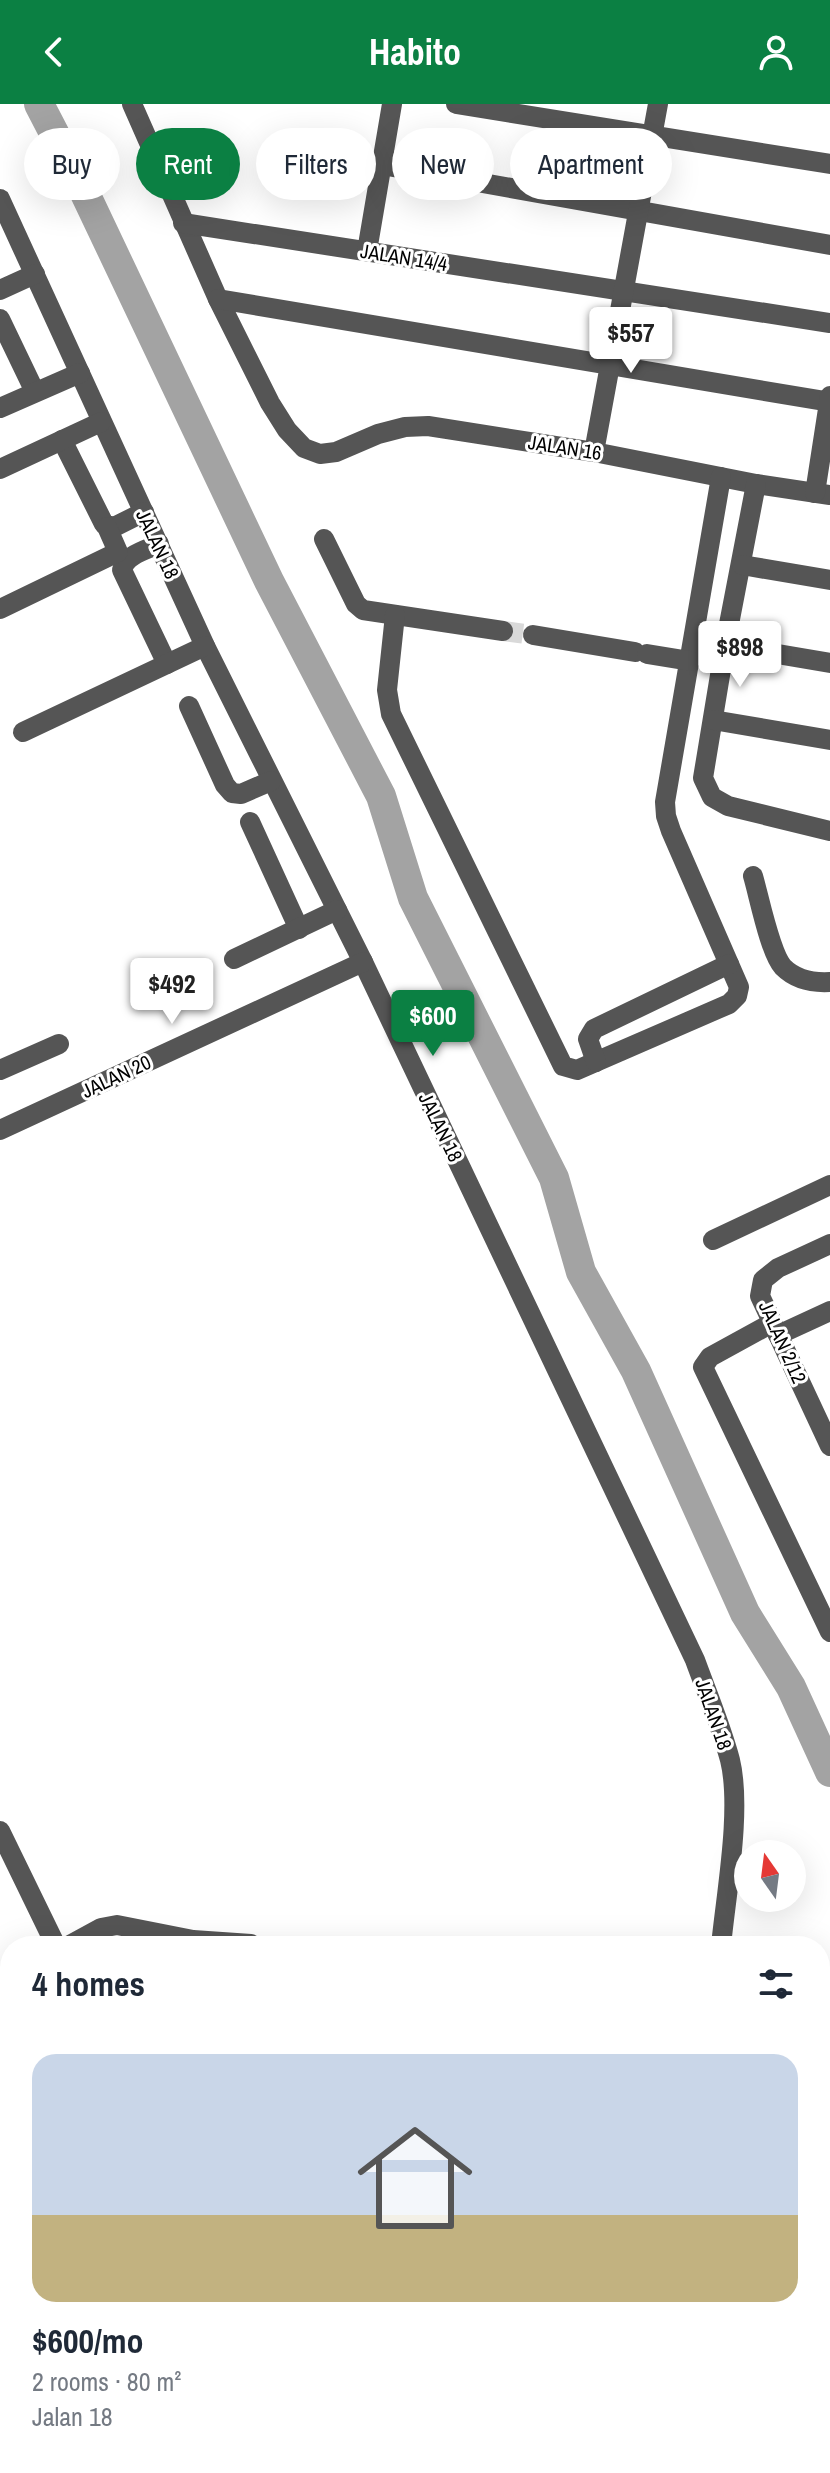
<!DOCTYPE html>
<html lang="en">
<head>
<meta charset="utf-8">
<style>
  :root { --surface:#fff; --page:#f6f6f7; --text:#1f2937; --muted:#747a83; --line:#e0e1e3; --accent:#0b8043 }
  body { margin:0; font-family:"Archivo Narrow",sans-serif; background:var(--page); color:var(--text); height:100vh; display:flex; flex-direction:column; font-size:30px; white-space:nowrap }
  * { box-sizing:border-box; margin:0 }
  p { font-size:26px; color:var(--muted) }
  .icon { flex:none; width:44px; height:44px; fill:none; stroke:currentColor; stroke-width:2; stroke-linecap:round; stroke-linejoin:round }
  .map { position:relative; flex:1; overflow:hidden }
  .details { position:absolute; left:0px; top:1832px; width:830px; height:538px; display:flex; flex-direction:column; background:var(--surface); border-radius:32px 32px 0 0; box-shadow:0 8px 32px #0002 }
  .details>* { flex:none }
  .guide { position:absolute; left:24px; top:24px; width:782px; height:72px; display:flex; gap:16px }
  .needle { width:52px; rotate:346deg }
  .controls { position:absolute; left:734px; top:1736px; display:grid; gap:16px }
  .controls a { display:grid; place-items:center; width:72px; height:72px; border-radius:50%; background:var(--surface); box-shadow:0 8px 32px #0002; font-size:40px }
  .price { position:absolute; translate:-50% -68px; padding:0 18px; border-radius:8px; background:#fff; color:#222; font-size:26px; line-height:52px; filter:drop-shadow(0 2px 4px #0008) }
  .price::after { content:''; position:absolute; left:50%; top:48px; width:24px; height:18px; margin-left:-12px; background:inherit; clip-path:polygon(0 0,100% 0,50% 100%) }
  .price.current { background:var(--accent); color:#fff }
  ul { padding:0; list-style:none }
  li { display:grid; align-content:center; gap:16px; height:424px; padding:0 32px }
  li+li { border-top:2px solid var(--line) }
  li span { display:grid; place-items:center; height:248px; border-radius:24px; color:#555 }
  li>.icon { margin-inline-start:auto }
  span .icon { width:144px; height:144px; fill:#fffc; stroke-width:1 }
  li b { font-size:34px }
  h2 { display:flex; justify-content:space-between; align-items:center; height:96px; padding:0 32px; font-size:34px }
  .chip { padding:0 28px; border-radius:36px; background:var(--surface); box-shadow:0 8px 32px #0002; font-size:28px; line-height:72px }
  .chip.current { background:var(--accent); color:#fff }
  header { display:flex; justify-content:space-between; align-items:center; height:104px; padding:0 32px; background:var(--accent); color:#fff; font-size:36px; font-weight:800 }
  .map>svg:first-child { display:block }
</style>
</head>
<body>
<header><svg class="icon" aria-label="back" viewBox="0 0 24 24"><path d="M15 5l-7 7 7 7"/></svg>Habito<svg class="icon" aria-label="person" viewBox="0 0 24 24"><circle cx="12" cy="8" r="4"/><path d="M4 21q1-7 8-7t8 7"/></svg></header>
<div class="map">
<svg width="830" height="2369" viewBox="0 0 830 2369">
  <rect width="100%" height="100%" fill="#fff"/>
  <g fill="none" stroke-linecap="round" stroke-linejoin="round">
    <!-- river -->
    <polyline stroke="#a3a3a3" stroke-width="30" points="39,0 82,83 269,477 381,692 413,794 554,1074 581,1168 636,1267 745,1509 791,1583 830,1668"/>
    <!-- minor-tunnel -->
    <polyline stroke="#d9d9d9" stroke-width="20" stroke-dasharray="20 10" stroke-linecap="butt" points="503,527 533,531"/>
    <!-- minor -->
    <g stroke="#555" stroke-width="20">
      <polyline points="132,0 218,195 270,299 287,326 304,344 320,350 336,348 378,330 405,323 428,322 594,348 756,380 830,391"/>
      <polyline points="456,0 830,60"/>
      <polyline points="382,61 830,141"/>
      <path d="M0,95L205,542L363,858L695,1556C707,1589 721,1622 730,1656C742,1705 726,1790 721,1842"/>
      <polyline points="183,119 830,219"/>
      <polyline points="367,147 392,0"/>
      <polyline points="0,186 35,170"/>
      <polyline points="218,195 830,298"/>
      <polyline points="0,215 35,288"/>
      <polyline points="0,304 80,269"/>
      <polyline points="62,336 104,420 114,423 144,408"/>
      <polyline points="594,348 658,0"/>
      <polyline points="0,365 101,318"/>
      <polyline points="756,380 725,541 703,674 712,693 728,702 830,727"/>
      <polyline points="815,389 830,292"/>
      <polyline points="324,435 356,500 363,506 503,527"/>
      <path d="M159,440C146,446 125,451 122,466L167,560"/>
      <polyline points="742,461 830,476"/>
      <polyline points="0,505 118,448 107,423"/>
      <polyline points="395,511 387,586 391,610 563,962 577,966 729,900 737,892 739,883 671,727 666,712 665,698 721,373"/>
      <polyline points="533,531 635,548"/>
      <polyline points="725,541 830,559"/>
      <polyline points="647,550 690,557"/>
      <polyline points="189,602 225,681 232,689 241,690 271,677"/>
      <polyline points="713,616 830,636"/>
      <polyline points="23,628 205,542"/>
      <polyline points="250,718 299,825"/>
      <path d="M753,772C759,792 770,849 783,863C796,876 813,879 830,878"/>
      <polyline points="234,855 337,806"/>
      <polyline points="596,958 588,935 594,925 729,860"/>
      <polyline points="0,966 59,940"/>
      <polyline points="0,1026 363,858"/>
      <polyline points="713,1136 830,1081"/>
      <polyline points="830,1140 778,1164 763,1176 760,1192 830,1342"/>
      <polyline points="772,1219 710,1253 703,1263 830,1528"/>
      <polyline points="778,1231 830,1207"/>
      <polyline points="0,1727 56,1842"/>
      <polyline points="68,1842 101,1824 117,1821 193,1836 251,1840"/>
      <polyline points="0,1991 10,1992"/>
      <polyline points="0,2044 10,2067"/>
      <polyline points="0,2223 10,2218"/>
      <polyline points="820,2286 824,2299 820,2306"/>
      <polyline points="0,2316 10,2311"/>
      <polyline points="302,2360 308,2369"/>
      <polyline points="77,2369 97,2360"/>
      <polyline points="255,2369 274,2360"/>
      <polyline points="428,2369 439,2360"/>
      <polyline points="741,2369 752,2360"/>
    </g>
  </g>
  <g text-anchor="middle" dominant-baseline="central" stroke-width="6" stroke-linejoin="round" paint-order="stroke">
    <!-- street labels -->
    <g font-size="20" fill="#000" stroke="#fff">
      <text transform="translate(404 153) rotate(9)">JALAN 14/4</text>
      <text transform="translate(565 343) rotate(9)">JALAN 16</text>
      <text transform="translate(158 440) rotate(65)">JALAN 18</text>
      <text transform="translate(116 972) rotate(-25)">JALAN 20</text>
      <text transform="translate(441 1023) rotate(64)">JALAN 18</text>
      <text transform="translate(783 1238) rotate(66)">JALAN 2/12</text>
      <text transform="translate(714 1610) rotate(71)">JALAN 18</text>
    </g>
  </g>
</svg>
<div class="controls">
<a><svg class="needle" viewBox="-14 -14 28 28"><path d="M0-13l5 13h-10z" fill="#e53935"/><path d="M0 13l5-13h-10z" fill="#747a83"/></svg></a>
</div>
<b class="price" style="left:631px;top:271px">$557</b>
<b class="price" style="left:740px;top:585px">$898</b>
<b class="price" style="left:172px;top:922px">$492</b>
<b class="price current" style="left:433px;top:954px">$600</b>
<div class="guide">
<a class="chip">Buy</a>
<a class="chip current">Rent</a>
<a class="chip">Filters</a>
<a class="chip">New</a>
<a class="chip">Apartment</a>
</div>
<section class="details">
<h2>4 homes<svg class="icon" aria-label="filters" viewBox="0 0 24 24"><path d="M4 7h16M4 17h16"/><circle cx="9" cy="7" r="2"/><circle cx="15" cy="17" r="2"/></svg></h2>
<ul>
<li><span style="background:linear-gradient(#c9d6e8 65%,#c2b280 0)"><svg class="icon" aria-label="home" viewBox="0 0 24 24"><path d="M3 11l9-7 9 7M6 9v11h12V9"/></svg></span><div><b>$600/mo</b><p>2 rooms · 80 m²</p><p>Jalan 18</p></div></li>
</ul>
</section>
</div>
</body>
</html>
